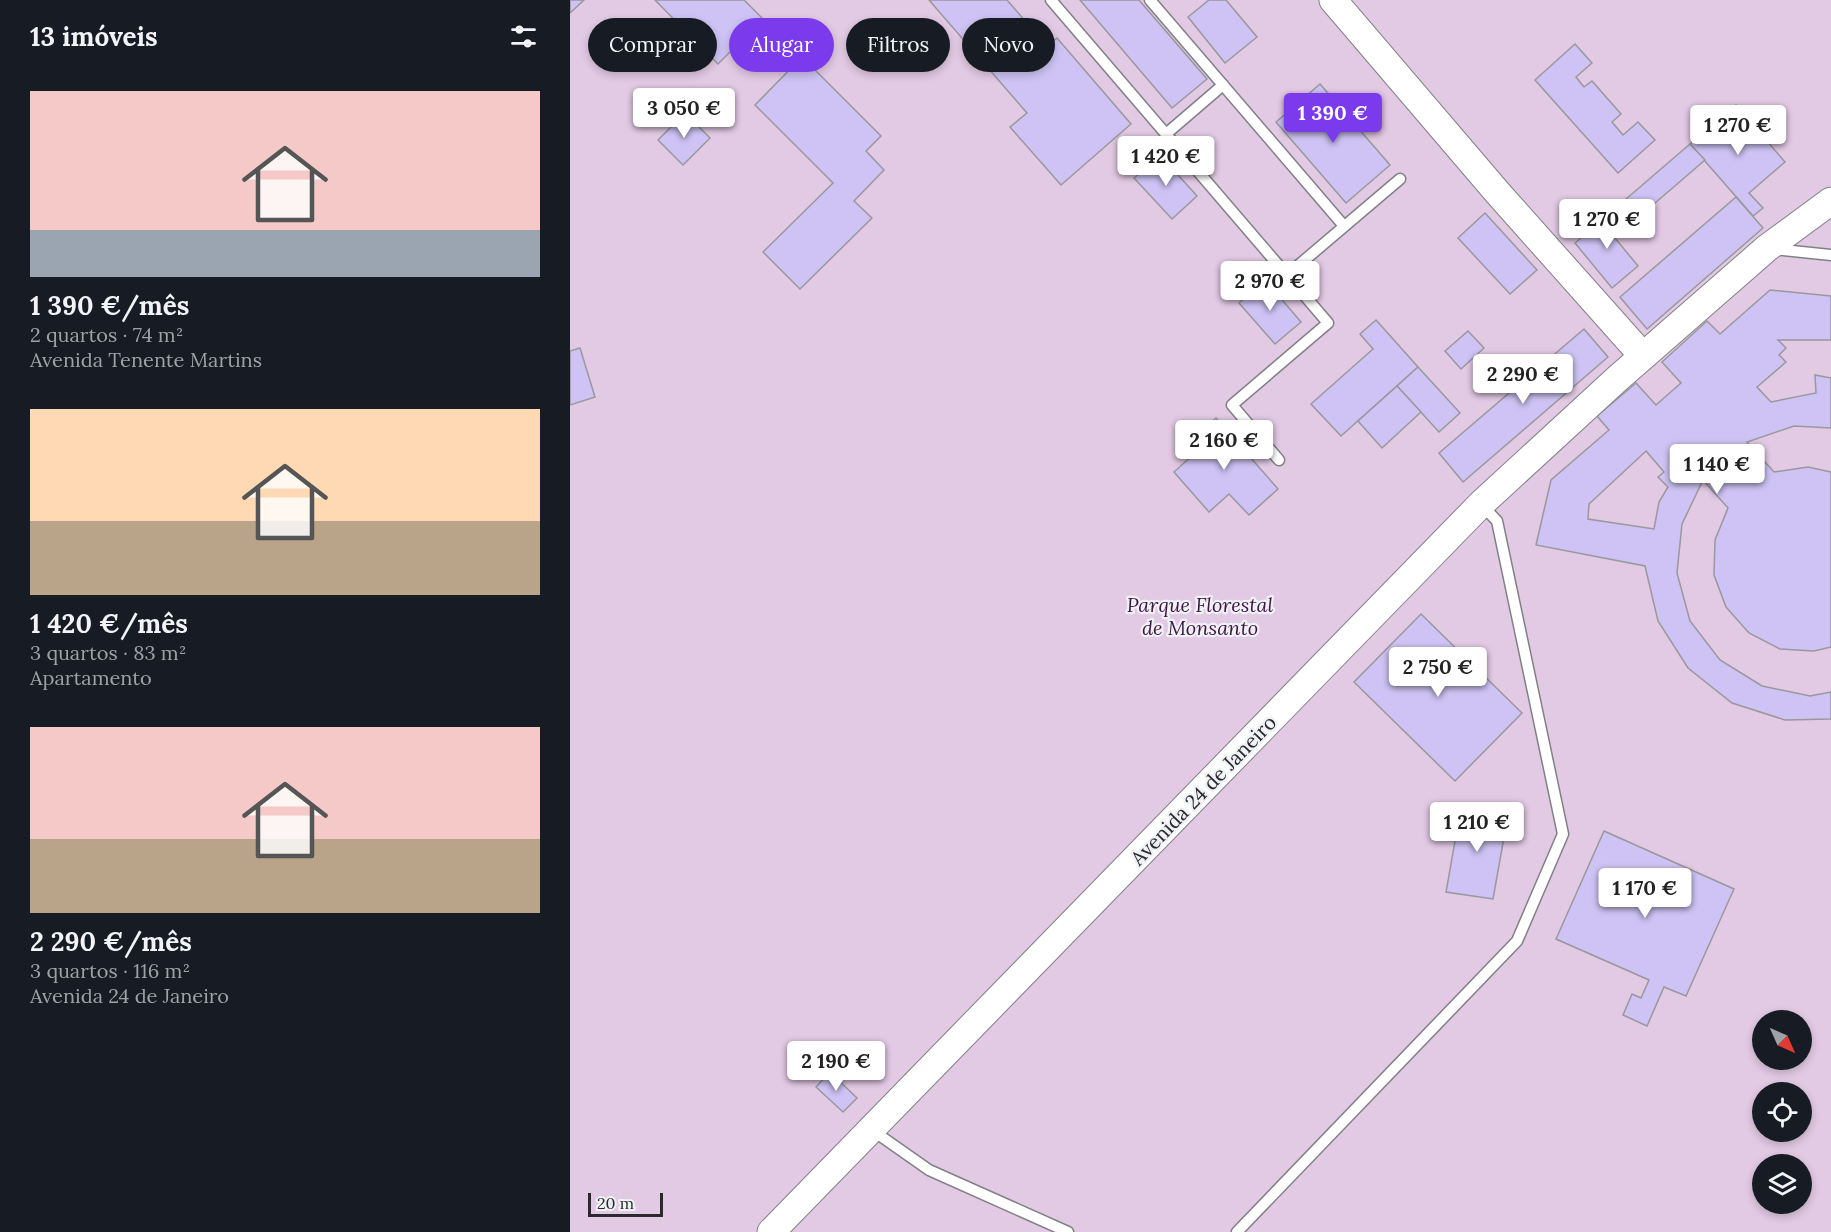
<!DOCTYPE html>
<html lang="pt">
<head>
<meta charset="utf-8">
<style>
  :root { --surface:#171b24; --page:#20242c; --text:#f1f3f6; --muted:#9ea1a6; --accent:#7c3aed }
  body { margin:0; font-family:Lora,serif; background:var(--page); color:var(--text); height:100vh; display:flex; flex-direction:column; font-size:22px; white-space:nowrap }
  * { box-sizing:border-box; margin:0 }
  p { font-size:20px; color:var(--muted) }
  .icon { flex:none; width:33px; height:33px; fill:none; stroke:currentColor; stroke-width:2; stroke-linecap:round; stroke-linejoin:round }
  .map { position:relative; flex:1; overflow:hidden }
  .sheet { display:flex; flex-direction:column; background:var(--surface); width:570px }
  .sheet>* { flex:none }
  .top-card { position:absolute; left:18px; top:18px; width:570px; height:54px; display:flex; gap:12px }
  .needle { width:39px; rotate:135deg }
  .controls { position:absolute; left:1182px; top:1010px; display:grid; gap:12px }
  .controls a { display:grid; place-items:center; width:60px; height:60px; border-radius:50%; background:var(--surface); box-shadow:0 3px 9px #0003; font-size:30px }
  .scale { position:absolute; left:18px; bottom:15px; width:75px; box-sizing:border-box; padding-left:6px; border:3px solid #2a2a2c; border-top:0; font-size:16px; line-height:21px; white-space:nowrap; color:#2a2a2c; -webkit-text-stroke:4px #eff1f5; paint-order:stroke }
  .price { position:absolute; translate:-50% -51px; padding:0 14px; border-radius:6px; background:#fff; color:#222; font-size:20px; line-height:39px; filter:drop-shadow(0 2px 3px #0008) }
  .price::after { content:''; position:absolute; left:50%; top:36px; width:18px; height:14px; margin-left:-9px; background:inherit; clip-path:polygon(0 0,100% 0,50% 100%) }
  .price.active { background:var(--accent); color:#fff }
  ul { padding:0; list-style:none }
  li { display:grid; align-content:center; gap:12px; height:318px; padding:0 30px }
  li span { display:grid; place-items:center; height:186px; border-radius:0px; color:#555 }
  li>.icon { margin-inline-start:auto }
  span .icon { width:108px; height:108px; fill:#fffc; stroke-width:1 }
  li b { font-size:26px }
  h2 { display:flex; justify-content:space-between; align-items:center; height:72px; padding:0 30px; font-size:26px }
  .tag { padding:0 21px; border-radius:27px; background:var(--surface); box-shadow:0 3px 9px #0003; font-size:21px; line-height:54px }
  .tag.active { background:var(--accent); color:#fff }
  main { display:flex; flex:1; min-height:0 }
  .map>svg:first-child { display:block }
</style>
</head>
<body>
<main>
<section class="sheet">
<h2>13 imóveis<svg class="icon" aria-label="filters" viewBox="0 0 24 24"><path d="M4 7h16M4 17h16"/><circle cx="9" cy="7" r="2"/><circle cx="15" cy="17" r="2"/></svg></h2>
<ul>
<li><span style="background:linear-gradient(#f6c9c9 75%,#9aa5b1 0)"><svg class="icon" aria-label="home" viewBox="0 0 24 24"><path d="M3 11l9-7 9 7M6 9v11h12V9"/></svg></span><div><b>1 390 €/mês</b><p>2 quartos · 74 m²</p><p>Avenida Tenente Martins</p></div></li>
<li><span style="background:linear-gradient(#ffd9b3 60%,#b9a48a 0)"><svg class="icon" aria-label="home" viewBox="0 0 24 24"><path d="M3 11l9-7 9 7M6 9v11h12V9"/></svg></span><div><b>1 420 €/mês</b><p>3 quartos · 83 m²</p><p>Apartamento</p></div></li>
<li><span style="background:linear-gradient(#f6c9c9 60%,#b9a48a 0)"><svg class="icon" aria-label="home" viewBox="0 0 24 24"><path d="M3 11l9-7 9 7M6 9v11h12V9"/></svg></span><div><b>2 290 €/mês</b><p>3 quartos · 116 m²</p><p>Avenida 24 de Janeiro</p></div></li>
</ul>
</section>
<div class="map">
<svg width="1261" height="1232" viewBox="0 0 1261 1232">
  <rect width="100%" height="100%" fill="#eff1f5"/>
  <!-- green -->
  <path fill="#e2c9e4" fill-rule="evenodd" d="M0,0H1261V1232H0ZM1192,1020H1232V1059H1192ZM1192,1092H1232V1131H1192ZM1192,1164H1232V1203H1192Z"/>
  <!-- building -->
  <g fill="#cec3f4" stroke="#99989c" stroke-width="1.5" fill-rule="evenodd">
    <polygon points="0,0 14,0 0,13"/>
    <polygon points="85,0 174,0 193,19 148,64"/>
    <polygon points="359,0 437,0 477,46 487,38 561,124 491,185 440,127 457,113"/>
    <polygon points="510,0 569,0 637,79 602,108"/>
    <polygon points="639,0 656,0 687,37 655,63 618,17"/>
    <polygon points="1005,44 1022,63 1006,77 1014,87 1022,81 1051,114 1042,122 1053,135 1068,122 1085,140 1048,173 965,80"/>
    <polygon points="232,57 311,136 296,151 314,170 284,201 302,218 230,289 193,252 263,183 185,105"/>
    <polygon points="750,84 820,165 776,203 706,122"/>
    <polygon points="1166,105 1215,162 1179,193 1193,208 1183,216 1120,144"/>
    <polygon points="115,113 140,138 113,165 88,140"/>
    <polygon points="1120,144 1135,160 1070,216 1056,199"/>
    <polygon points="590,155 627,196 602,219 564,178"/>
    <polygon points="1166,197 1193,228 1077,329 1050,297"/>
    <polygon points="1047,208 1056,218 1040,232 1068,266 1042,288 1005,243"/>
    <polygon points="915,213 967,270 940,294 888,238"/>
    <polygon points="695,280 731,322 705,344 669,303"/>
    <path d="M1200,290L1261,296V340H1208L1216,348L1209,355L1216,362L1187,387L1201,402L1246,393L1245,375L1261,378V428L1224,426L1177,442L1204,472L1238,467L1261,472V647L1244,651L1210,649L1179,633L1156,607L1144,575L1145,540L1158,508L1133,480L1112,524L1107,573L1120,621L1150,660L1192,686L1240,696L1261,692V719L1215,720L1162,703L1118,668L1088,621L1075,566L966,545L981,480L1039,430L1027,416L1066,383L1086,405L1111,383L1092,362L1137,321L1150,334ZM1076,451L1094,472L1088,477L1098,487L1089,502L1084,529L1018,519L1019,504Z"/>
    <polygon points="806,320 848,367 771,436 741,404 803,349 790,334"/>
    <polygon points="1014,329 1038,357 893,482 869,453"/>
    <polygon points="898,331 914,348 891,369 875,351"/>
    <polygon points="10,348 25,397 0,405 0,351"/>
    <polygon points="848,367 890,413 869,432 827,386"/>
    <polygon points="827,386 851,412 812,448 788,421"/>
    <polygon points="646,418 708,489 679,515 659,494 639,512 604,472 625,453 617,443"/>
    <polygon points="851,614 952,713 885,781 784,682"/>
    <polygon points="891,807 938,815 923,899 876,892"/>
    <polygon points="1034,831 1164,889 1116,996 1094,987 1077,1026 1053,1015 1062,994 1071,998 1079,980 986,939"/>
    <polygon points="260,1072 287,1098 273,1112 246,1087"/>
  </g>
  <g fill="none" stroke-linecap="round" stroke-linejoin="round">
    <!-- service casing -->
    <g stroke="#808185" stroke-width="13">
      <g id="service">
        <polyline points="481,0 758,323 662,405 709,460"/>
        <polyline points="580,0 774,226"/>
        <polyline points="596,134 653,85"/>
        <polyline points="1203,249 1261,255"/>
        <polyline points="717,275 830,179"/>
        <polyline points="302,1130 359,1170 498,1232"/>
        <polyline points="667,1232 947,941 993,834 927,521 911,504"/>
      </g>
    </g>
    <!-- tertiary casing -->
    <g stroke="#808185" stroke-width="29">
      <g id="tertiary">
        <polyline points="763,0 927,192 1073,356"/>
        <polyline points="201,1232 911,504 1047,379 1197,248 1261,201"/>
      </g>
    </g>
    <!-- service -->
    <use href="#service" stroke="#fff" stroke-width="10"/>
    <!-- tertiary -->
    <use href="#tertiary" stroke="#fff" stroke-width="27"/>
  </g>
  <g text-anchor="middle" dominant-baseline="central" stroke-width="4.5" stroke-linejoin="round" paint-order="stroke">
    <!-- park labels -->
    <g font-size="20" font-style="italic" fill="#411446" stroke="#eff1f5">
      <text x="630" y="604">Parque Florestal<tspan x="630" dy="23">de Monsanto</tspan></text>
    </g>
    <!-- street labels -->
    <g font-size="20" fill="#2a2a2c" stroke="#eff1f5">
      <text transform="translate(633 790) rotate(-46)">Avenida 24 de Janeiro</text>
    </g>
  </g>
</svg>
<div class="controls">
<a><svg class="needle" viewBox="-14 -14 28 28"><path d="M0-13l5 13h-10z" fill="#e53935"/><path d="M0 13l5-13h-10z" fill="#9ea1a6"/></svg></a>
<a><svg class="icon" aria-label="locate" viewBox="0 0 24 24"><circle cx="12" cy="12" r="6"/><path d="M12 2v4M12 18v4M2 12h4M18 12h4"/></svg></a>
<a><svg class="icon" aria-label="layers" viewBox="0 0 24 24"><path d="M12 4l9 5-9 5-9-5zM3 14l9 5 9-5"/></svg></a>
</div>
<div class="scale">20 m</div>
<b class="price" style="left:114px;top:139px">3 050 €</b>
<b class="price active" style="left:763px;top:144px">1 390 €</b>
<b class="price" style="left:1168px;top:156px">1 270 €</b>
<b class="price" style="left:596px;top:187px">1 420 €</b>
<b class="price" style="left:1037px;top:250px">1 270 €</b>
<b class="price" style="left:700px;top:312px">2 970 €</b>
<b class="price" style="left:953px;top:405px">2 290 €</b>
<b class="price" style="left:654px;top:471px">2 160 €</b>
<b class="price" style="left:1147px;top:495px">1 140 €</b>
<b class="price" style="left:868px;top:698px">2 750 €</b>
<b class="price" style="left:907px;top:853px">1 210 €</b>
<b class="price" style="left:1075px;top:919px">1 170 €</b>
<b class="price" style="left:266px;top:1092px">2 190 €</b>
<div class="top-card">
<a class="tag">Comprar</a>
<a class="tag active">Alugar</a>
<a class="tag">Filtros</a>
<a class="tag">Novo</a>
</div>
</div>
</main>
</body>
</html>
